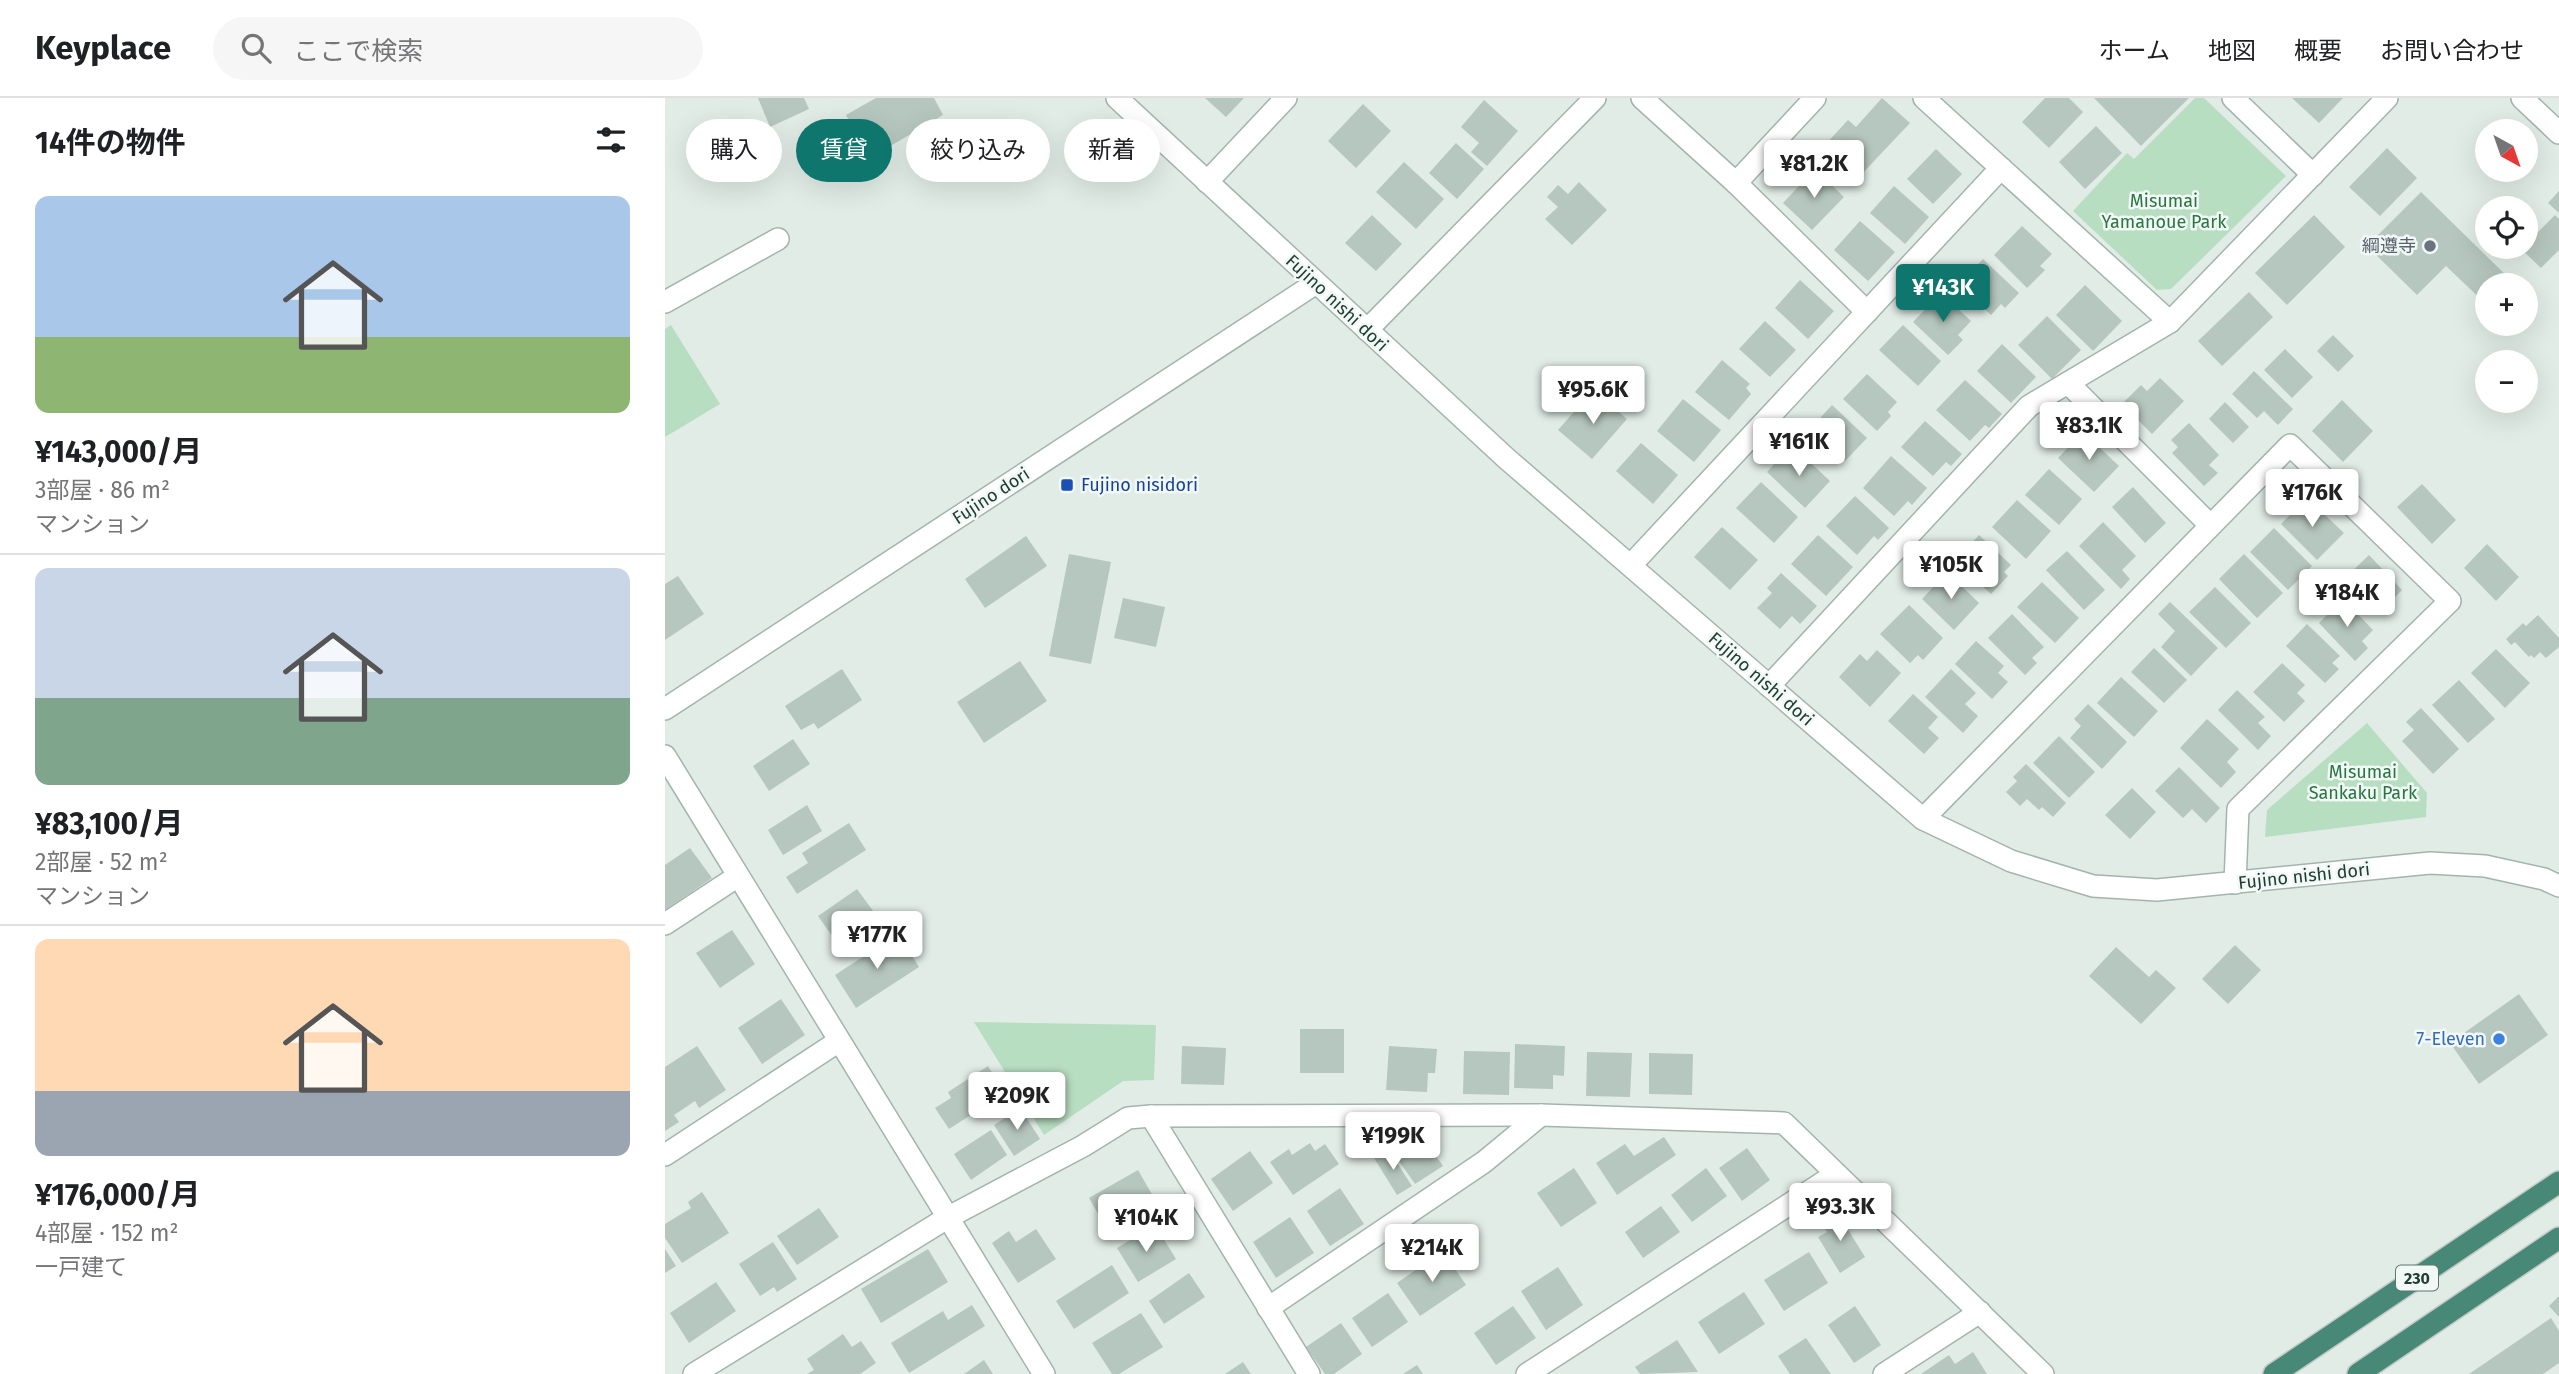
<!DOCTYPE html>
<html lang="ja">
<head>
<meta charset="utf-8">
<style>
  :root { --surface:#fff; --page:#f6f6f6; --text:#202124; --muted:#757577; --line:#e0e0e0; --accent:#0f766e }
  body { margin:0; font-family:"Fira Sans","Noto Sans JP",sans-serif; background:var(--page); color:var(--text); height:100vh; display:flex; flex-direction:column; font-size:26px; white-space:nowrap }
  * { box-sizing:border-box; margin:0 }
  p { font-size:23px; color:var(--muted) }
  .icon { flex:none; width:38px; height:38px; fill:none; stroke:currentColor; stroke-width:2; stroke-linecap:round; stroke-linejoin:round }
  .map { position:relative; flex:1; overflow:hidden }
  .drawer { display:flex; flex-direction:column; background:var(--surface); width:665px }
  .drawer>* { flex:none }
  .guide { position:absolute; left:21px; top:21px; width:665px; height:63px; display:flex; gap:14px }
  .needle { width:46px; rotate:140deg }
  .fabs { position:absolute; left:1810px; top:21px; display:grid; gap:14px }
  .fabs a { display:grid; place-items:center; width:63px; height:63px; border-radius:50%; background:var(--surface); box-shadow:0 7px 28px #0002; font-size:35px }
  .price { position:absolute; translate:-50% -60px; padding:0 16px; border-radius:7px; background:#fff; color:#222; font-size:23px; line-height:46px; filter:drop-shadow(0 2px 4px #0008) }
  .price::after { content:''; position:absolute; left:50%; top:42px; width:21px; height:16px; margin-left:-10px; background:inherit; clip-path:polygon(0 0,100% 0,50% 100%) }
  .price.on { background:var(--accent); color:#fff }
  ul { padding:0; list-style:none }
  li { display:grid; align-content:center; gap:14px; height:371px; padding:0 35px }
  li+li { border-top:2px solid var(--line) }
  li span { display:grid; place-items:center; height:217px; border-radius:14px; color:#555 }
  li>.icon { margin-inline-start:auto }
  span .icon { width:126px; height:126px; fill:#fffc; stroke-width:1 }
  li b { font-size:30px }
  h2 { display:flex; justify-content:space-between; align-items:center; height:84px; padding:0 35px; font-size:30px }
  .tag { padding:0 24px; border-radius:32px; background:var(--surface); box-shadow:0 7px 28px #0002; font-size:24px; line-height:63px }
  .tag.on { background:var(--accent); color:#fff }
  header { display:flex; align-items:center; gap:42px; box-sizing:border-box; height:98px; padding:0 35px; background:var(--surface); border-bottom:2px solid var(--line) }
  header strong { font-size:33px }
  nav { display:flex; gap:38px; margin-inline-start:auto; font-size:24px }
  .search { width:490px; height:63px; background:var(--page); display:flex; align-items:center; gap:18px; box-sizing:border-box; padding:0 24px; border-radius:38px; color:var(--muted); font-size:26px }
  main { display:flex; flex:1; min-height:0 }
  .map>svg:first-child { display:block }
</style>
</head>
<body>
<header>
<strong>Keyplace</strong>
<div class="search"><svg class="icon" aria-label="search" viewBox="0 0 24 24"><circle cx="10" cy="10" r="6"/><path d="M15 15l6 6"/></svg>ここで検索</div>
<nav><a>ホーム</a><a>地図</a><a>概要</a><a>お問い合わせ</a></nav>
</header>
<main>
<section class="drawer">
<h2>14件の物件<svg class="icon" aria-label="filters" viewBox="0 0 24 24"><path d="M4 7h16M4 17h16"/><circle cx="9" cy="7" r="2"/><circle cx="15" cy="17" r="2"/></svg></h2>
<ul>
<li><span style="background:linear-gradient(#a9c7e8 65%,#8fb573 0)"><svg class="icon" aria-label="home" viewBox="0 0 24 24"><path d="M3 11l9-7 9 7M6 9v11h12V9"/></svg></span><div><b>¥143,000/月</b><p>3部屋 · 86 m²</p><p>マンション</p></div></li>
<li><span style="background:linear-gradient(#c9d6e8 60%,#7fa58c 0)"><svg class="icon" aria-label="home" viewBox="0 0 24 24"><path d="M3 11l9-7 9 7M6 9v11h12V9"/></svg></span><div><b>¥83,100/月</b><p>2部屋 · 52 m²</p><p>マンション</p></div></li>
<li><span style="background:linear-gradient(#ffd9b3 70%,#9aa5b1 0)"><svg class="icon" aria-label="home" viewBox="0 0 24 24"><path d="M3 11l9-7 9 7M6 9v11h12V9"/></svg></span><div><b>¥176,000/月</b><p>4部屋 · 152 m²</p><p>一戸建て</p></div></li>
</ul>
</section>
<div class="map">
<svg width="1894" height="1276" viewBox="0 0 1894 1276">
  <rect width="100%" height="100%" fill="#e1ece7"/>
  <!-- green -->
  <g fill="#b8dec1">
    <polygon points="1530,0 1539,0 1621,78 1506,191 1492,192 1408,113 1462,55 1469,61"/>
    <polygon points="6,227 55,306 0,339 0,231"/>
    <polygon points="1702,625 1762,695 1761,719 1600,739 1602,712"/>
    <polygon points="309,924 491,927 489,982 458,983 379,1037"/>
  </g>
  <!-- building -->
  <g fill="#b6c7bf">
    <polygon points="93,0 139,0 144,11 105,29"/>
    <polygon points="211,0 269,0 278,17 205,60 181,17"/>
    <polygon points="540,0 579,0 561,19"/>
    <polygon points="1217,0 1245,25 1194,79 1160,47 1183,22 1191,29"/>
    <polygon points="1380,0 1404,0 1418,14 1384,50 1357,24"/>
    <polygon points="1429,0 1524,0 1476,48"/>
    <polygon points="1627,0 1678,0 1654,25"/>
    <polygon points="819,2 853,33 822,68 806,54 814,45 796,29"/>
    <polygon points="698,6 726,33 691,70 663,43"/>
    <polygon points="1431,28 1457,55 1420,91 1394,64"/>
    <polygon points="791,45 819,71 792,101 764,75"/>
    <polygon points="1722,50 1752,80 1715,118 1684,89"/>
    <polygon points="1271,51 1297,76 1268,106 1242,81"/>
    <polygon points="739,64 779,101 751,131 711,94"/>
    <polygon points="1150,71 1179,99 1147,132 1118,105"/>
    <polygon points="914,84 942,112 907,147 880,121 893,109 882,99 893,87 903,96"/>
    <polygon points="1229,88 1264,119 1240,146 1205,115"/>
    <polygon points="1894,93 1894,115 1883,105"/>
    <polygon points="1756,94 1851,187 1822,187 1822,207 1781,168 1752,197 1702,148"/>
    <polygon points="707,117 737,146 711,173 680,145"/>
    <polygon points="1649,117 1680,149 1622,207 1590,175"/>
    <polygon points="1890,117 1894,121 1894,152 1876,170 1856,151"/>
    <polygon points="1195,123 1230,154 1203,183 1169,152"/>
    <polygon points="1357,128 1387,156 1375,168 1380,172 1362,190 1329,157"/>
    <polygon points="1318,161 1354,195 1340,210 1336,206 1326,217 1294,186"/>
    <polygon points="1135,182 1169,213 1143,241 1110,210"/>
    <polygon points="1420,187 1457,223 1428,253 1391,217"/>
    <polygon points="1584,194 1608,219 1557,268 1533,243"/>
    <polygon points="1276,195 1306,223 1293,237 1298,242 1283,257 1248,224"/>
    <polygon points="1382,218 1416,252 1387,281 1353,247"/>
    <polygon points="1100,223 1131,252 1105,279 1074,251"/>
    <polygon points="1238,227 1276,263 1253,288 1214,252"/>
    <polygon points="1668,237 1689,258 1673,274 1652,253"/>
    <polygon points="1337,246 1371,279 1346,305 1312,273"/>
    <polygon points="1620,251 1648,279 1627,300 1599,272"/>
    <polygon points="1057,262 1085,286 1081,290 1086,296 1064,322 1030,294"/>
    <polygon points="1589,273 1628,311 1613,327 1599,313 1592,320 1567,296"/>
    <polygon points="1202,276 1232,304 1223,314 1226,318 1212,333 1178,301"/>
    <polygon points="1495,280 1519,303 1487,336 1457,306 1476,287 1482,293"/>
    <polygon points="1300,282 1337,316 1324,330 1320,327 1305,343 1271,312"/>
    <polygon points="933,296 962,321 927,361 893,332 916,306 921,310"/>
    <polygon points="1018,301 1056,332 1029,364 992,333"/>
    <polygon points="1677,302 1708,333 1678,364 1647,333"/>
    <polygon points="1560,304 1584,329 1568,345 1544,321"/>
    <polygon points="1167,307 1202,340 1180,363 1146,330"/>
    <polygon points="1260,323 1297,356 1286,368 1281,364 1268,378 1236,349"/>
    <polygon points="1524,325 1554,357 1544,367 1553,375 1539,388 1507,355 1513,349 1506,342"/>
    <polygon points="1418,334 1454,368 1429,394 1393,360"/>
    <polygon points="976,345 1013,377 988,406 951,373"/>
    <polygon points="1133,353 1165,383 1140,410 1102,374 1117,357 1123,363"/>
    <polygon points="1226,358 1262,390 1247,407 1243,403 1229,418 1198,390"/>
    <polygon points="1384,371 1417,401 1394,427 1360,397"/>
    <polygon points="1096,384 1133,419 1109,445 1071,410"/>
    <polygon points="1757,386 1791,422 1767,446 1732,409"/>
    <polygon points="1468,389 1501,425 1480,445 1447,409"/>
    <polygon points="1190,398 1224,430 1213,442 1209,438 1192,457 1161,428"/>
    <polygon points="1642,400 1679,435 1652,462 1616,426"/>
    <polygon points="1352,402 1386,433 1361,461 1327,429"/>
    <polygon points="1438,424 1471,458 1457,472 1465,481 1456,491 1414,448"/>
    <polygon points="1057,429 1093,462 1065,492 1029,459"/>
    <polygon points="1609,430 1647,468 1623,492 1585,454"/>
    <polygon points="1153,437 1188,469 1161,498 1126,466"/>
    <polygon points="1314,437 1346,467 1339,474 1343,478 1326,496 1290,463"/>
    <polygon points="361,438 382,468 320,510 300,481"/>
    <polygon points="1822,446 1854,479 1831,503 1799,470"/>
    <polygon points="1402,453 1440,492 1419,512 1381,472"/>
    <polygon points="404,456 446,464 426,566 384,558"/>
    <polygon points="1579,456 1618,495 1592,520 1554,481"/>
    <polygon points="1704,457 1737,492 1713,516 1679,481"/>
    <polygon points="1282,474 1314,505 1289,532 1257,501"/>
    <polygon points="1116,475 1152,508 1135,526 1127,518 1115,531 1092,510 1107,495 1102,490"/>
    <polygon points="13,478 39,516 0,542 0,486"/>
    <polygon points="1377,484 1414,520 1390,545 1352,509"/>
    <polygon points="1550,489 1586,525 1561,550 1524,514"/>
    <polygon points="458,500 500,509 491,549 449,540"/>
    <polygon points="1678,501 1708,532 1697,543 1703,550 1690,563 1654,525"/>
    <polygon points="1505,504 1553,550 1526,578 1496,549 1510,533 1493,516"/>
    <polygon points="1244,507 1278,540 1258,562 1253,557 1245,565 1215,536"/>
    <polygon points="1347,516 1379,549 1367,560 1372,565 1360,577 1323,540"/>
    <polygon points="1873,517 1894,540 1894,549 1881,560 1875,554 1869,560 1866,557 1864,559 1850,544 1846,547 1841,541 1858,525 1861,528"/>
    <polygon points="1642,526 1675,558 1667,565 1674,571 1660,585 1621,548"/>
    <polygon points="1311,543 1339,568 1333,575 1343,584 1327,601 1290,566"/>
    <polygon points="1489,550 1522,582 1499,605 1466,574"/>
    <polygon points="1831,551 1865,585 1840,610 1806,575"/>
    <polygon points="1212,552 1236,575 1205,609 1174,579 1195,556 1202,563"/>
    <polygon points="355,563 382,603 319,645 292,604"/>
    <polygon points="1617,565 1640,587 1632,595 1640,603 1619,624 1588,594"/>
    <polygon points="177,571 197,602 153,631 149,625 136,632 120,608"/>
    <polygon points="1286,571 1311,595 1300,606 1313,618 1298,635 1260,599"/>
    <polygon points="1456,579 1493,613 1469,639 1432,605"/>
    <polygon points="1794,582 1830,621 1803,645 1767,607"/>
    <polygon points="1572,592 1600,619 1593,625 1606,638 1593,652 1553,612"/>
    <polygon points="1248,596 1273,619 1263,630 1274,640 1259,656 1223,623"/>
    <polygon points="1423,606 1462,644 1437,671 1405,640 1416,628 1409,621"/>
    <polygon points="1756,610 1794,651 1768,676 1737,643 1749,632 1741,624"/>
    <polygon points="1542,621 1574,651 1562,664 1571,674 1556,690 1515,650"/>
    <polygon points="1394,638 1430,674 1404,700 1368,665"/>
    <polygon points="128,641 145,666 104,693 88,668"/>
    <polygon points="1361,666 1401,705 1388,719 1377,709 1374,712 1362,701 1355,708 1341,694 1352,683 1348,679"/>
    <polygon points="1514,669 1555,710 1541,725 1527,711 1518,720 1490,693"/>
    <polygon points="1467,690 1491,714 1465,741 1440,717"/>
    <polygon points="142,707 157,733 118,757 103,732"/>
    <polygon points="184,725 201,752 132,796 121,779 143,765 137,755"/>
    <polygon points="25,750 47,780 0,812 0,767"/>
    <polygon points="192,791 214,821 175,849 153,818"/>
    <polygon points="67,832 90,866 55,890 31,855"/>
    <polygon points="233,836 254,869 191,910 170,877"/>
    <polygon points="1570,847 1596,872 1563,906 1537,881"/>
    <polygon points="1451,849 1484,879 1491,872 1511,890 1476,926 1424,878"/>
    <polygon points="1854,896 1883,937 1814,986 1785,945"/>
    <polygon points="116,901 140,937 97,966 73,930"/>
    <rect x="635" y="931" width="44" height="44"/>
    <polygon points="850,946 900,948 899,978 888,977 888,991 849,990"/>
    <polygon points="32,948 61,992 34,1010 30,1003 9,1017 14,1024 0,1033 0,969"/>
    <polygon points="517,948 561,950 559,987 516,986"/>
    <polygon points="724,948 772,951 770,975 763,975 762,994 721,992"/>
    <polygon points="799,953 845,954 844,997 798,996"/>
    <polygon points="922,954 967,955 965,999 921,998"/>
    <polygon points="984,955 1028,956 1027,997 984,996"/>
    <polygon points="323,968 340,995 284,1031 270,1010 286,1000 283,994"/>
    <polygon points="355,1010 375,1041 349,1058 329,1027"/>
    <polygon points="326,1032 342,1057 306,1082 289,1056"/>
    <polygon points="999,1039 1011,1057 952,1097 931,1065 960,1046 969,1058"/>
    <polygon points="761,1044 778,1068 750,1086 734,1063"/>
    <polygon points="645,1045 650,1053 660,1046 674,1066 628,1097 605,1064 624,1051 627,1057"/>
    <polygon points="1082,1050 1105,1082 1077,1103 1054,1070"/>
    <polygon points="723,1051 747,1088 732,1097 709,1060"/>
    <polygon points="585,1053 608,1085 568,1113 546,1081"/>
    <polygon points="909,1070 932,1105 896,1129 872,1095"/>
    <polygon points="1041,1070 1062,1098 1027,1124 1006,1097"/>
    <polygon points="473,1072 492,1105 443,1133 424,1100"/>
    <polygon points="675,1090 699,1126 665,1148 642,1113"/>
    <polygon points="37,1094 64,1135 17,1165 0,1140 0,1126 26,1110 23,1104"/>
    <polygon points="996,1108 1015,1134 978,1160 960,1134"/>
    <polygon points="154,1110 174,1139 132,1167 112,1138"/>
    <polygon points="1172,1114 1200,1159 1175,1175 1153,1139 1162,1134 1155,1124"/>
    <polygon points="625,1119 649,1155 611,1180 588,1144"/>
    <polygon points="490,1127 511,1161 473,1184 452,1150"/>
    <polygon points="371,1131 391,1161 353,1185 327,1145 344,1133 351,1144"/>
    <polygon points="108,1144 132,1181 112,1194 109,1189 95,1198 74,1166"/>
    <polygon points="0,1151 11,1168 0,1175"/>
    <polygon points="263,1151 283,1184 216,1225 196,1191"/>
    <polygon points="778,1153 801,1187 755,1218 732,1185"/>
    <polygon points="1144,1154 1163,1185 1119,1213 1099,1182"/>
    <polygon points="447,1167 464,1195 409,1231 391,1203"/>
    <polygon points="893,1169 918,1207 881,1232 856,1193"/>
    <polygon points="524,1175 540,1199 499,1226 484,1203"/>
    <polygon points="51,1184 71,1213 24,1245 5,1215"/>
    <polygon points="1079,1194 1100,1226 1054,1256 1033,1224"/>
    <polygon points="723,1195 743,1224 707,1249 687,1220"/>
    <polygon points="1894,1198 1894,1219 1884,1208"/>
    <polygon points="307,1207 320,1228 244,1275 226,1245 278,1213 283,1222"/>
    <polygon points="848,1208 871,1240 831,1267 809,1235"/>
    <polygon points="1190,1208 1216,1247 1189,1265 1163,1227"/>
    <polygon points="476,1215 498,1249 454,1276 447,1276 427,1245"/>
    <polygon points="1886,1220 1894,1233 1894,1265 1878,1276 1804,1276"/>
    <polygon points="676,1225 697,1256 669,1276 660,1276 641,1249"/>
    <polygon points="178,1236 187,1249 196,1243 211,1265 195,1276 142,1276 149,1272 142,1261"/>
    <polygon points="1141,1240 1166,1276 1125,1276 1113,1258"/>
    <polygon points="1012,1242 1033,1274 975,1276 970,1269"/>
    <polygon points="1308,1254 1322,1276 1256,1276 1284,1257 1290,1266"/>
    <polygon points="319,1262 328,1276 299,1276"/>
    <polygon points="578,1264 586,1276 560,1276"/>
    <polygon points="752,1267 758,1276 738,1276"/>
  </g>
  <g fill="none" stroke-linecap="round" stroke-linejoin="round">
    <!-- minor casing -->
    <g stroke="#a3b4ae" stroke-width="24">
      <g id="minor">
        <polyline points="977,0 1071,85 1202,214"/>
        <polyline points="1259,0 1505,224"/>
        <polyline points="1568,0 1648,77"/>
        <polyline points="1857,0 1894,35"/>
        <polyline points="542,84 621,0"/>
        <polyline points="1071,85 1150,0"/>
        <polyline points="0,204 113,141"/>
        <polyline points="702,232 930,0"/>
        <polyline points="1403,285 1545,427"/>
        <polyline points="966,467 1336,70"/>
        <polyline points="1104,588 1364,308 1505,224 1722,0"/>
        <polyline points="0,658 379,1276"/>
        <polyline points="1258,721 1625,347 1785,503 1573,711 1570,785"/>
        <polyline points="0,826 73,778"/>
        <polyline points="486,1018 644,1276"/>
        <polyline points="0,1057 174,943"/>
        <polyline points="603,1210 819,1064 876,1017"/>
        <polyline points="29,1276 282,1120 418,1048 463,1020 486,1018 876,1017 1119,1025 1378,1276"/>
        <polyline points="862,1276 1171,1076"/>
        <polyline points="1219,1276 1315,1214"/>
      </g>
    </g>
    <!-- tertiary casing -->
    <g stroke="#a3b4ae" stroke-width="24">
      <g id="tertiary">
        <polyline points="452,0 842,361 1258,721 1346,763 1428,788 1492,792 1765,765 1820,768 1879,781 1894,788"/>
        <polyline points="0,611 651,185"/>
      </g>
    </g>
    <!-- trunk casing -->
    <g stroke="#c1c9c6" stroke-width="24">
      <g id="trunk">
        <polyline points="1609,1276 1894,1084"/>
        <polyline points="1693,1276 1894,1140"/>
      </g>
    </g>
    <!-- minor -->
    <use href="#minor" stroke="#fff" stroke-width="21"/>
    <!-- tertiary -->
    <use href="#tertiary" stroke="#fff" stroke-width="21"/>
    <!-- trunk -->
    <use href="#trunk" stroke="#478876" stroke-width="21"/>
  </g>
  <!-- markers -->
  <circle fill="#6b7280" stroke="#f1f8f5" stroke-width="2.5" cx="1765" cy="148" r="7"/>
  <rect fill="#1a4fb4" stroke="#f1f8f5" stroke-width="2.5" x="395" y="380" width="14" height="14" rx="3.5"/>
  <circle fill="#3f7fe0" stroke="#f1f8f5" stroke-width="2.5" cx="1834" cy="941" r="7"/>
  <g text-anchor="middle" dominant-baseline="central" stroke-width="5" stroke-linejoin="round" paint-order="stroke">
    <!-- shield labels -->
    <rect fill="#f1f8f5" stroke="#5f766e" stroke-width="2" x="1731" y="1167.5" width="42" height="25" rx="5"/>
    <g font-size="16" font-weight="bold" fill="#203e34">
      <text x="1752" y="1180">230</text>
    </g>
    <!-- park labels -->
    <g font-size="18" fill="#297643" stroke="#f1f8f5">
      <text x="1499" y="103">Misumai<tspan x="1499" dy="21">Yamanoue Park</tspan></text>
      <text x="1698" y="674">Misumai<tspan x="1698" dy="21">Sankaku Park</tspan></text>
    </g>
    <!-- worship labels -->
    <g font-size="18" fill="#5b616d" stroke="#f1f8f5" text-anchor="end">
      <text x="1751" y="148">綱遵寺</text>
    </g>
    <!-- street labels -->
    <g font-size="18" fill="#203e34" stroke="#f1f8f5">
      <text transform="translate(672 205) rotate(43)">Fujino nishi dori</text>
      <text transform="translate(326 398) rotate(-33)">Fujino dori</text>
      <text transform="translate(1096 581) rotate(41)">Fujino nishi dori</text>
      <text transform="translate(1639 778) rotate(-6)">Fujino nishi dori</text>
    </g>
    <!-- transit labels -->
    <g font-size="18" fill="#164399" stroke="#f1f8f5" text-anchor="start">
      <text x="416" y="387">Fujino nisidori</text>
    </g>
    <!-- shop labels -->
    <g font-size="18" fill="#366cbe" stroke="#f1f8f5" text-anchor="end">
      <text x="1820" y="941">7-Eleven</text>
    </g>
  </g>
</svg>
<div class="fabs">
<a><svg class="needle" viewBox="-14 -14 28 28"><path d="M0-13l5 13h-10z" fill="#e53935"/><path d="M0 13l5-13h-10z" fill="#757577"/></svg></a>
<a><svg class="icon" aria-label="locate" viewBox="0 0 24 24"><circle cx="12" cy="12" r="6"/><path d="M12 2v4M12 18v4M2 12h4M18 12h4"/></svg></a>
<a>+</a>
<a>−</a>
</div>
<b class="price" style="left:1149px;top:102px">¥81.2K</b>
<b class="price on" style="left:1278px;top:226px">¥143K</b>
<b class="price" style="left:928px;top:328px">¥95.6K</b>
<b class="price" style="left:1424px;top:364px">¥83.1K</b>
<b class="price" style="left:1134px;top:380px">¥161K</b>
<b class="price" style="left:1647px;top:431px">¥176K</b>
<b class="price" style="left:1286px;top:503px">¥105K</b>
<b class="price" style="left:1682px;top:531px">¥184K</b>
<b class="price" style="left:212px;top:873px">¥177K</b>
<b class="price" style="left:352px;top:1034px">¥209K</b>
<b class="price" style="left:728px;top:1074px">¥199K</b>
<b class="price" style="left:1175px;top:1145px">¥93.3K</b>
<b class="price" style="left:481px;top:1156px">¥104K</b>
<b class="price" style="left:767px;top:1186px">¥214K</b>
<div class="guide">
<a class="tag">購入</a>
<a class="tag on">賃貸</a>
<a class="tag">絞り込み</a>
<a class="tag">新着</a>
</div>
</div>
</main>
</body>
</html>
